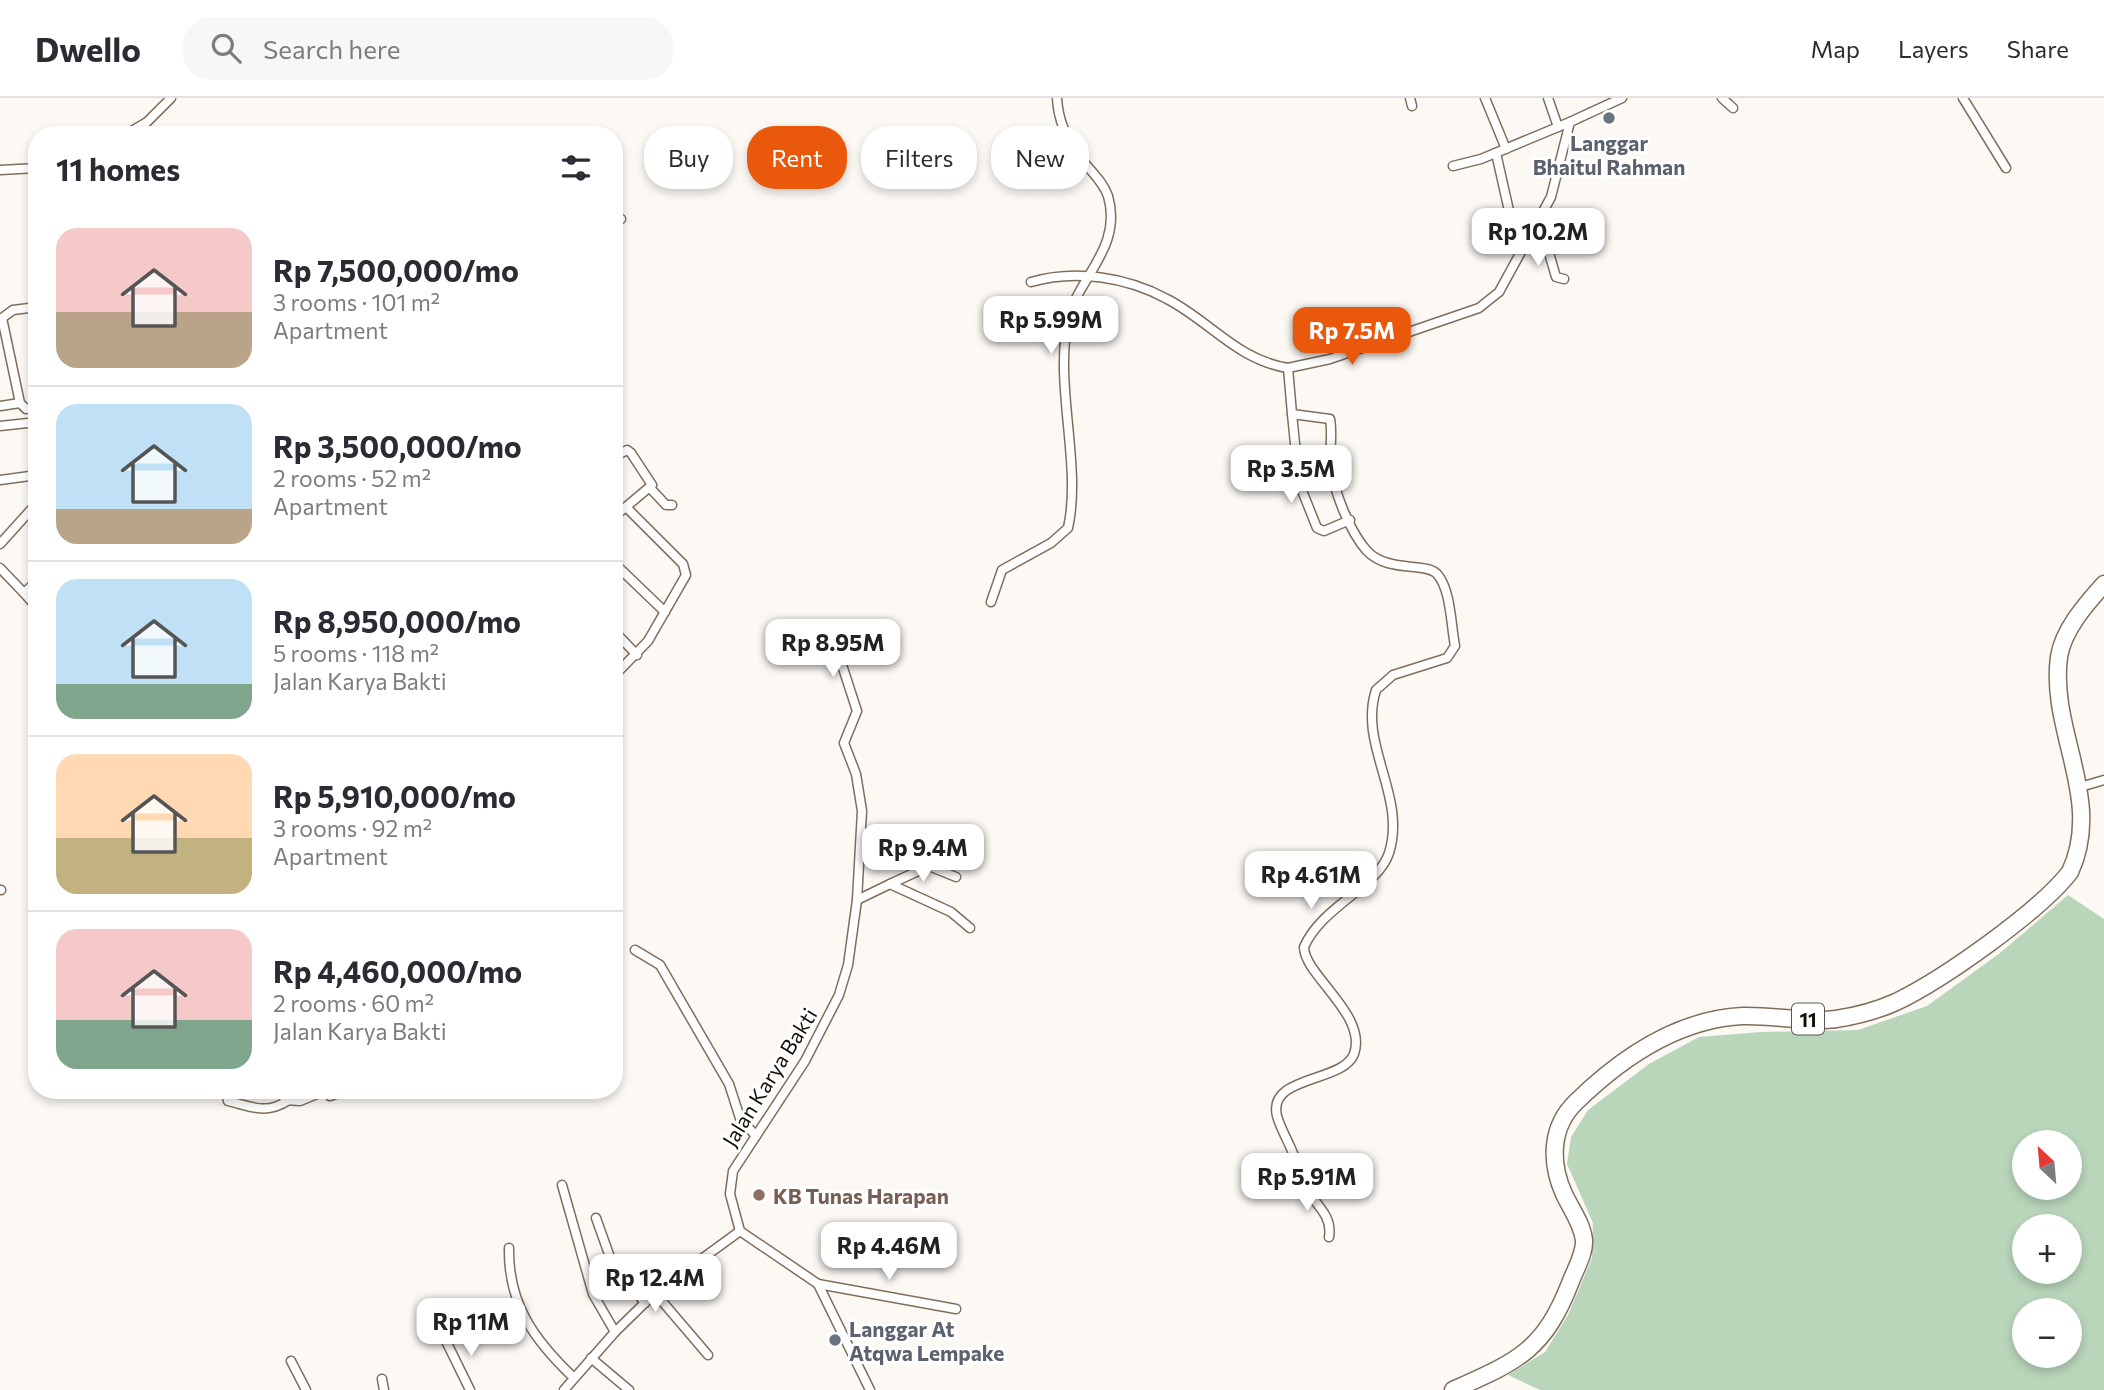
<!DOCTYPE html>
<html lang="en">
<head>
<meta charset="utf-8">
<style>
  :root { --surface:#fff; --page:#f7f7f7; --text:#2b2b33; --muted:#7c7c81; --line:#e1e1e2; --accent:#ea580c }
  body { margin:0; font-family:Commissioner,sans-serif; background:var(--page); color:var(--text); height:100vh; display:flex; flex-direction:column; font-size:26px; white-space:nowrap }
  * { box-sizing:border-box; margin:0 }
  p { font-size:23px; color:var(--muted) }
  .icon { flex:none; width:38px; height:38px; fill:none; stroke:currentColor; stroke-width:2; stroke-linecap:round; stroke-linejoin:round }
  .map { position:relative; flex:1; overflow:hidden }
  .side { position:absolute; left:28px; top:28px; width:595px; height:973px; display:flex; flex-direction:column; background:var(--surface); border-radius:28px; box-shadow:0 4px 10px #0003 }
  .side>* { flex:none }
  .top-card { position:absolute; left:644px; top:28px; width:665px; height:63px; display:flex; gap:14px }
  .needle { width:46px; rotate:334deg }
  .buttons { position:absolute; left:2012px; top:1032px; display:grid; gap:14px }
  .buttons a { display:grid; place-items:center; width:70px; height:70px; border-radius:50%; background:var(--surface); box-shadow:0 4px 10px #0003; font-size:35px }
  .price { position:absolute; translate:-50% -60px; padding:0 16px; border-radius:14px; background:#fff; color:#222; font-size:23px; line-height:46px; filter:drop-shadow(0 2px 4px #0008) }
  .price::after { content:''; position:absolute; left:50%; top:42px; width:21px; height:16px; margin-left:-10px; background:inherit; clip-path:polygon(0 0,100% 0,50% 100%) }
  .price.selected { background:var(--accent); color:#fff }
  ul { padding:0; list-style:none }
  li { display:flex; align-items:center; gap:21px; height:175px; padding:0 28px }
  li+li { border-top:2px solid var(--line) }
  li span { display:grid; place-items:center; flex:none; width:196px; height:140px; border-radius:21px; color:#555 }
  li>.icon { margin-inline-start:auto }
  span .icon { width:84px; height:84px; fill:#fffc; stroke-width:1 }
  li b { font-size:30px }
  h2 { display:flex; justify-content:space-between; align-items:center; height:84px; padding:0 28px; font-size:30px }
  .tag { padding:0 24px; border-radius:28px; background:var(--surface); box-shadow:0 4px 10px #0003; font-size:24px; line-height:63px }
  .tag.selected { background:var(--accent); color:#fff }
  header { display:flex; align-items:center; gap:42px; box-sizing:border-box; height:98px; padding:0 35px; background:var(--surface); border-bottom:2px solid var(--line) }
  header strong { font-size:33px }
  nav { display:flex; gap:38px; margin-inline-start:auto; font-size:24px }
  .search { width:490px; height:63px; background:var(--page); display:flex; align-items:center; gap:18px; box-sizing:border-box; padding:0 24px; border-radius:28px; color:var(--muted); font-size:26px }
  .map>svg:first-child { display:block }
</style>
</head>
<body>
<header>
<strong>Dwello</strong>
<div class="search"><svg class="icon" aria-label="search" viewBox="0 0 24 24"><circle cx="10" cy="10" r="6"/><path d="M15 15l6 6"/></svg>Search here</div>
<nav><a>Map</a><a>Layers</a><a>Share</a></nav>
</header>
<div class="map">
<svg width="2104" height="1292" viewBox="0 0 2104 1292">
  <rect width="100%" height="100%" fill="#fcf8f4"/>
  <!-- grass -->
  <path fill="#b9d5ba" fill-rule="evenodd" d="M2068,797L2104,821V1292H1540L1508,1277L1545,1254L1568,1217L1592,1160L1593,1125L1567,1066L1571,1039L1588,1012L1649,966L1699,939L1761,934L1858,932L1927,908L2000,855ZM2025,1045H2070V1090H2025ZM2025,1129H2070V1174H2025ZM2025,1213H2070V1258H2025Z"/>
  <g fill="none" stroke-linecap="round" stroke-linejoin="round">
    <!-- street casing -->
    <g stroke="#806e5b" stroke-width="11">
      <g id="street">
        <polyline points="1410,0 1412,8"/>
        <polyline points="1485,0 1506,51"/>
        <polyline points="1722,0 1733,10"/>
        <polyline points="1963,0 2006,70"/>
        <polyline points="1570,24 1622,0"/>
        <polyline points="125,37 147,24 171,0"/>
        <polyline points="1496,55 1514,135 1521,148"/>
        <polyline points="1453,68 1481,61 1558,29"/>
        <polyline points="0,72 37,70"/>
        <polyline points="614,121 621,121"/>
        <polyline points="1534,127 1547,148 1556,179 1564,181"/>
        <polyline points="614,166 617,174 614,199"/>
        <path d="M1031,184C1075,171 1127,179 1167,201C1210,223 1237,262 1288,270"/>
        <polyline points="37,209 13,212 2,220 20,305 26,311 37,309"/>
        <polyline points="0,308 20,305"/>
        <polyline points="1292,316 1299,385 1317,430 1324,433 1350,422"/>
        <polyline points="0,328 37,324"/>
        <polyline points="614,359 627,352 631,355 652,387 614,419"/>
        <polyline points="0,382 37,377"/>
        <polyline points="651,391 666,407 672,407"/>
        <polyline points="0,446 37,405"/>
        <polyline points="614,465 665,514"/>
        <polyline points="0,470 24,495"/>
        <polyline points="37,483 24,495 37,510"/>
        <path d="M991,504L1002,472L1051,445L1068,430C1082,367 1054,288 1068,222C1078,179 1123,150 1108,98C1103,83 1089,72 1080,59C1067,42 1058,21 1057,0"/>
        <polyline points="614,533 637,557"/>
        <polyline points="830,554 843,570 857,613 844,645 856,676 862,713 857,802 848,867 839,897 805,963 733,1073 730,1096 740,1133 818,1186 870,1292"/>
        <polyline points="614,578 648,543 686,477 683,466 627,410"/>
        <polyline points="2087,687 2104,682"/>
        <polyline points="890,786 929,768 956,779"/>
        <polyline points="0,792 1,792"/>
        <polyline points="857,802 890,786 951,814 970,830"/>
        <polyline points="635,852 660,867 729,986 740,1020 756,1038"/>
        <path d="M226,992L228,1003C253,1009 266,1017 289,1002"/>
        <polyline points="281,992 285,1002 300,1003 327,992"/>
        <polyline points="327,992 330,998 347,992"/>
        <polyline points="562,1087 593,1196 615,1234"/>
        <polyline points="596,1120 611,1162 645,1205"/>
        <path d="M1329,1139C1333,1117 1314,1105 1304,1088C1299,1079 1297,1067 1294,1058C1289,1044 1281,1032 1277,1018C1267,977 1343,985 1354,956C1368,917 1304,877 1304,849C1322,808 1378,789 1389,755C1407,698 1358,647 1376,592L1393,577L1447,560L1455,548C1451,528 1451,491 1437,476C1426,464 1388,475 1367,453C1350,434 1334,394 1331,369C1329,353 1333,337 1330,321L1292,316L1288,270L1330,261L1479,210L1499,194L1551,99L1570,24L1558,29L1548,0"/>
        <path d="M509,1150C508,1206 534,1242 574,1280"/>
        <polyline points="818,1186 956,1211"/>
        <polyline points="655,1195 708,1257"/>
        <polyline points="445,1241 470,1292"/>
        <polyline points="591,1260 629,1292"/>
        <polyline points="291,1263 306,1292"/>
        <polyline points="382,1281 384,1292"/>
        <polyline points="564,1292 615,1234 655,1195 740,1133"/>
      </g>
    </g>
    <!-- highway casing -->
    <g stroke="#806e5b" stroke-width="19">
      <path id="highway" d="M1453,1292C1518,1263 1544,1253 1571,1183C1576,1170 1585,1155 1584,1142C1582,1125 1571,1111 1564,1096C1550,1065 1550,1029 1576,1004C1621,960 1678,921 1743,918C1774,917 1806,925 1836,921C1856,918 1878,912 1896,904C1942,882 2039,814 2070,774C2104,701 2049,633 2059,559C2063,532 2086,506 2104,486"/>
    </g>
    <!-- street -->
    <use href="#street" stroke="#fff" stroke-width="8"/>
    <!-- highway -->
    <use href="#highway" stroke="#fff" stroke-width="16"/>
  </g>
  <!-- markers -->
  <g fill="#6b7280" stroke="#fff" stroke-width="2.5">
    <circle cx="1609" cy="20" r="7"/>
    <circle cx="835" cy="1242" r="7"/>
  </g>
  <circle fill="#8d6e63" stroke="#fff" stroke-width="2.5" cx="759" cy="1097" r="7"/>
  <g text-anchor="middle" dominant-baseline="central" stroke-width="6" stroke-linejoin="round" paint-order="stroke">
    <!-- shield labels -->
    <rect fill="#fff" stroke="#5a5651" stroke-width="2" x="1792" y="905.5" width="32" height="31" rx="5"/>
    <g font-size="19" font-weight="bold" fill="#140e07">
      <text x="1808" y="921">11</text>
    </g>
    <!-- worship labels -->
    <g font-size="21" font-weight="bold" fill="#5b616d" stroke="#fff">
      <text x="1609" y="44">Langgar<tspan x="1609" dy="24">Bhaitul Rahman</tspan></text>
      <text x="849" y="1230" text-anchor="start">Langgar At<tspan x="849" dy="24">Atqwa Lempake</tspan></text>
    </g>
    <!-- street labels -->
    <g font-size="21" fill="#140e07" stroke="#fff">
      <text transform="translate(769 979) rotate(-58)">Jalan Karya Bakti</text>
    </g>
    <!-- education labels -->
    <g font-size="21" font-weight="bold" fill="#785e54" stroke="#fff" text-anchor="start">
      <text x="773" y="1097">KB Tunas Harapan</text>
    </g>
  </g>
</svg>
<div class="buttons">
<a><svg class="needle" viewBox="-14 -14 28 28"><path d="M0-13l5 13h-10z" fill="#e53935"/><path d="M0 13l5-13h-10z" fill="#7c7c81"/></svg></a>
<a>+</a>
<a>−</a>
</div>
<b class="price" style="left:1538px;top:170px">Rp 10.2M</b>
<b class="price" style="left:1051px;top:258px">Rp 5.99M</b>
<b class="price selected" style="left:1352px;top:269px">Rp 7.5M</b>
<b class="price" style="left:1291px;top:407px">Rp 3.5M</b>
<b class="price" style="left:833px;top:581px">Rp 8.95M</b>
<b class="price" style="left:923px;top:786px">Rp 9.4M</b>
<b class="price" style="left:1311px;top:813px">Rp 4.61M</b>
<b class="price" style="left:1307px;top:1115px">Rp 5.91M</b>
<b class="price" style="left:889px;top:1184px">Rp 4.46M</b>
<b class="price" style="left:655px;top:1216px">Rp 12.4M</b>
<b class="price" style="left:471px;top:1260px">Rp 11M</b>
<div class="top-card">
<a class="tag">Buy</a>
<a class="tag selected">Rent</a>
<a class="tag">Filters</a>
<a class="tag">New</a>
</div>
<section class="side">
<h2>11 homes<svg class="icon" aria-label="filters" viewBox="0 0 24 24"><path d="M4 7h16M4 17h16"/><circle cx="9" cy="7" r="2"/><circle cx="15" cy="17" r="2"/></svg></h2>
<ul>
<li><span style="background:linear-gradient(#f6c9c9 60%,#b9a48a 0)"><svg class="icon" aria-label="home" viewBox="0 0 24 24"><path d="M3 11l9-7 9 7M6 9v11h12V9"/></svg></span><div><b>Rp 7,500,000/mo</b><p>3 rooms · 101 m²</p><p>Apartment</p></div></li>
<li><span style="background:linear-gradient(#bfe0f5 75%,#b9a48a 0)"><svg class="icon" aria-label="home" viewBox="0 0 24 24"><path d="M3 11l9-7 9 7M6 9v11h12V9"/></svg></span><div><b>Rp 3,500,000/mo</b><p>2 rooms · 52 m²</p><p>Apartment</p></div></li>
<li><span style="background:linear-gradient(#bfe0f5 75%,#7fa58c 0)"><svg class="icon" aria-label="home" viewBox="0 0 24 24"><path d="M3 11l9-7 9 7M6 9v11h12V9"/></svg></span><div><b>Rp 8,950,000/mo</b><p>5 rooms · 118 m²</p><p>Jalan Karya Bakti</p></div></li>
<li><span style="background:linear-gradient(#ffd9b3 60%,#c2b280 0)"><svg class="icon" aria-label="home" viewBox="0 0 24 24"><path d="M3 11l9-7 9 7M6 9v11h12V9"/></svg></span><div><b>Rp 5,910,000/mo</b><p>3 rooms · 92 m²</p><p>Apartment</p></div></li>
<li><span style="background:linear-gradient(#f6c9c9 65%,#7fa58c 0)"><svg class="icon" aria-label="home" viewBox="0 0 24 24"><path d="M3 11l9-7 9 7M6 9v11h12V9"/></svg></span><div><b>Rp 4,460,000/mo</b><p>2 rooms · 60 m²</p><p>Jalan Karya Bakti</p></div></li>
</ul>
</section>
</div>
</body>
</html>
